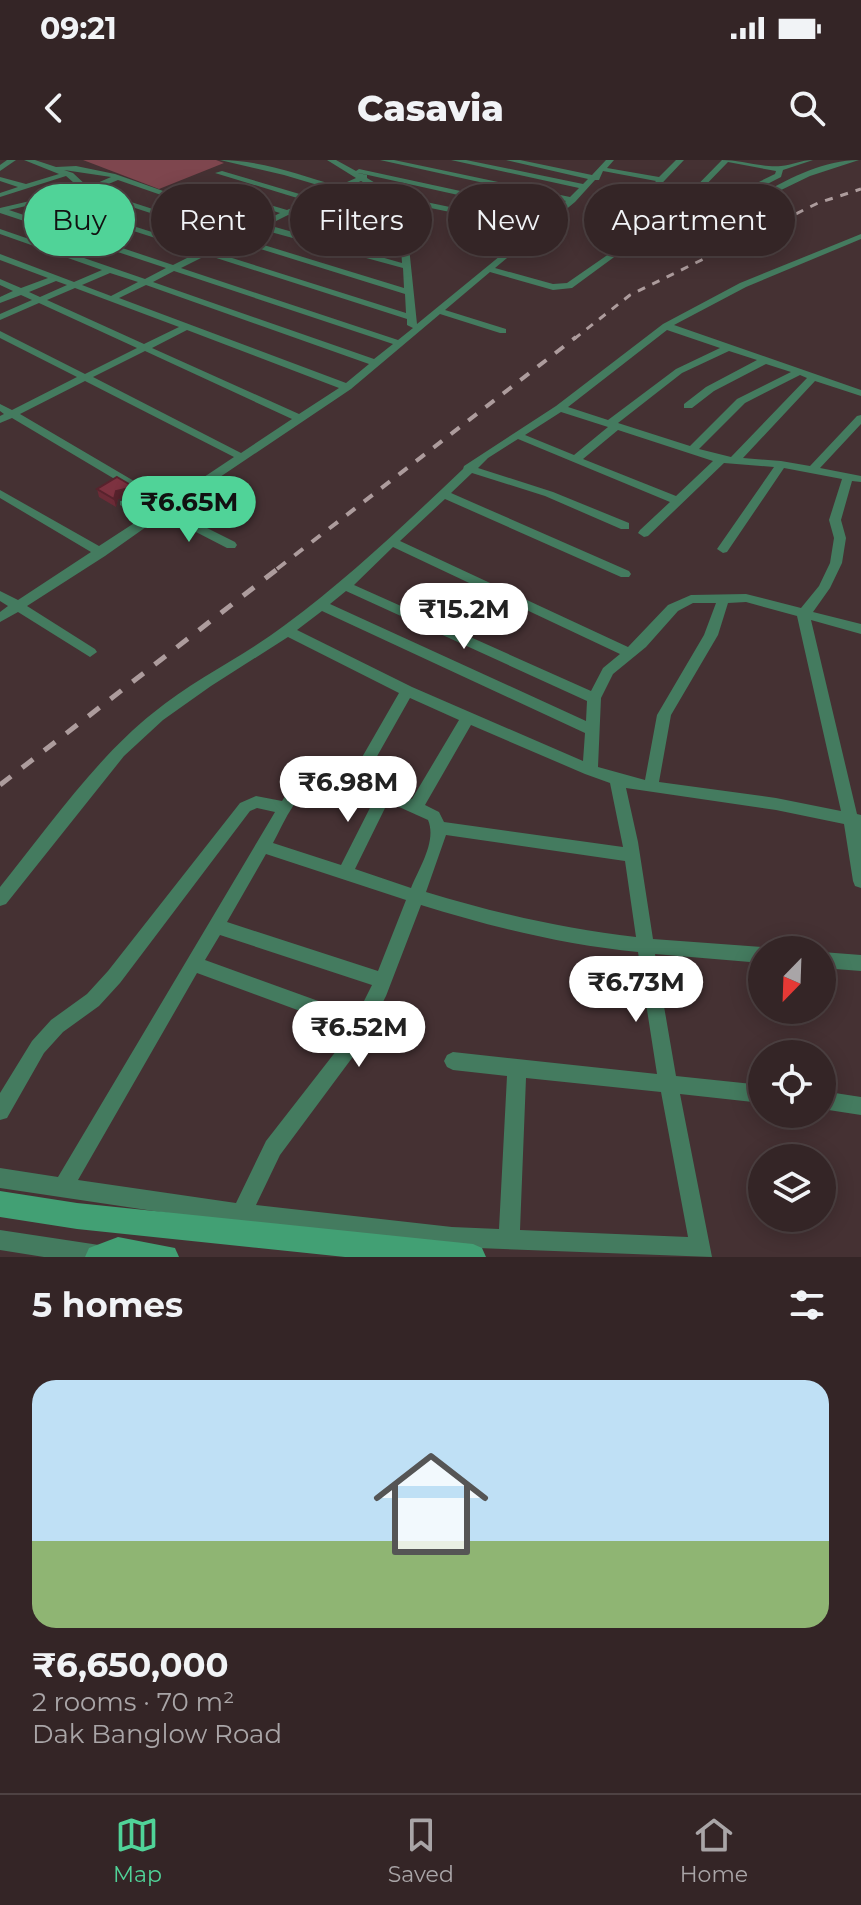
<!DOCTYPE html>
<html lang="en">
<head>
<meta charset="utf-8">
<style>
  :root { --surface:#342526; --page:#3c2d2e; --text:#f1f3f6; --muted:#a9a5a7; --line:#4e4243; --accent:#50d398 }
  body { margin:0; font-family:Montserrat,sans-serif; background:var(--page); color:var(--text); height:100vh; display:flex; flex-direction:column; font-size:30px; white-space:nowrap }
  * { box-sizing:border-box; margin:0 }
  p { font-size:26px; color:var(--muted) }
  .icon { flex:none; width:44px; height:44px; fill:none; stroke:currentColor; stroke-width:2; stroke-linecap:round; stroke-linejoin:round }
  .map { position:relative; height:1097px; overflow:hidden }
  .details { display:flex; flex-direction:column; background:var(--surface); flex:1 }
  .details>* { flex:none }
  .banner { position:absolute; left:24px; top:24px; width:814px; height:72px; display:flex; gap:16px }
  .needle { width:52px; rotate:203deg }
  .fabs { position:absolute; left:748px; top:776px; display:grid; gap:16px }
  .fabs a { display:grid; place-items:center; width:88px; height:88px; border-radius:50%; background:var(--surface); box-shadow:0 4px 20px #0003,0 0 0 2px var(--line); font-size:40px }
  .price { position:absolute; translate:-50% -68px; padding:0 18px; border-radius:28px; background:#fff; color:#222; font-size:26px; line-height:52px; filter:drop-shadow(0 2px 4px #0008) }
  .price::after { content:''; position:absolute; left:50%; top:48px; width:24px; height:18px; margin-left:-12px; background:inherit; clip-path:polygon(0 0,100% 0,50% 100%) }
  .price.on { background:var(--accent); color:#111 }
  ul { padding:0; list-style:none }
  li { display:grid; align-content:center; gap:16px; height:424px; padding:0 32px }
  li+li { border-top:2px solid var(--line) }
  li span { display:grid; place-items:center; height:248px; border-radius:24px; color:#555 }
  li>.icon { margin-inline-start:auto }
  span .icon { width:144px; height:144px; fill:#fffc; stroke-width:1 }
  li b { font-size:34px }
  h2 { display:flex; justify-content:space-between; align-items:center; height:96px; padding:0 32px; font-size:34px }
  .chip { padding:0 28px; border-radius:36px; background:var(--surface); box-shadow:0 4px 20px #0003,0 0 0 2px var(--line); font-size:28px; line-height:72px }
  .chip.on { background:var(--accent); color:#111 }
  .status { display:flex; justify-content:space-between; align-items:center; height:56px; padding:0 40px; background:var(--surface); direction:ltr }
  .status svg { height:22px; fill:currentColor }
  header { display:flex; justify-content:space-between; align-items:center; height:104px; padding:0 32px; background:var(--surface); font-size:36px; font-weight:800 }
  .tabs { display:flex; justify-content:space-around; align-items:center; height:112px; border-top:2px solid var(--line); background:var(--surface); font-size:22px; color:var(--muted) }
  .tabs a { display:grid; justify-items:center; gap:4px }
  .tabs .on { color:var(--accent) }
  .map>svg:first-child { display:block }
</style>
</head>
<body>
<div class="status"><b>09:21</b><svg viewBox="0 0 49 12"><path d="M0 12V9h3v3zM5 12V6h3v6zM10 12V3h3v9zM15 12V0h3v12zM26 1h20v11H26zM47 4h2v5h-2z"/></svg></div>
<header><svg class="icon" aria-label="back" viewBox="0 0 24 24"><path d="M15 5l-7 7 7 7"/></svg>Casavia<svg class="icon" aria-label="search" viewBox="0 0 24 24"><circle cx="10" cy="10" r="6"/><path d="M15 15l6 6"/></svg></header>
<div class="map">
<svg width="861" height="1097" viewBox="0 0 861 1097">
  <rect width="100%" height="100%" fill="#453133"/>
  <!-- green -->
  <polygon fill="#7e464e" points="83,0 216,0 224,3 159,29"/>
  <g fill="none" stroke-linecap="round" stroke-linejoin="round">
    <!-- street -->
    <g fill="#447b5f" fill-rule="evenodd">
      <polygon points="7,0 16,0 0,11 0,5"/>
      <path d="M24,0H35L56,7L76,6L115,14L203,45L260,63L280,53L188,25L195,23L287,50L307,41L215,13L222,11L313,38L331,29L284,15L220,0C260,0 300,15 338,26L356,18L327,0H336L356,11L359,9L553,51L566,41L380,0H394L570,37L579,28L451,0H466L583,24L588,19L506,0H520L592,15L606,0H614L607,8L659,17L676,0H684L630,57L632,60L650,65L669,54L722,0C740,0 765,8 781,6C792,5 801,0 813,0L783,10L781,17L730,43L739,45C776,27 816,0 859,0L810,16L740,50L692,39L675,58L636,81L572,128L553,130L490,112L445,150L506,169V173H500L440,154L351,229L171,350L235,382L237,385L235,388H227L163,355L105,396L27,446L95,489L97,492L90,497L18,452L0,462V452L8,446L0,441V431L18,440L91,392L0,338V330L99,386L142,358L120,345V341H128L150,353L160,346L12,258L0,263V256L4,254L0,251V244L12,250L77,217L0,178V171L85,214L137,188L39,143L0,160V154L32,140L21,135L0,143V137L13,131L0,125V119L21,128L48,118L0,100V94L74,122L102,110L0,74V69L145,119L166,108L0,53V48L81,29L66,16L0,37V33L18,27L0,21V17L26,24L59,14ZM728,2L776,11L775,14L724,39L696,35ZM64,10L111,17L88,27L73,13ZM603,11L656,21L622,57L626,64L645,69L567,123L553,124L495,108L575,42L595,20H599ZM358,13H359L549,55L537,65L397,36L367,18V15ZM118,20L256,68L403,108L404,128L241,78L244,75L243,73L233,75L94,30ZM361,21C378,31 404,41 402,64L321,40ZM86,32L227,78L205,89L52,40ZM43,42L199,92L173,105L9,50ZM401,42L533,69L417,164L409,87L410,70L413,68L410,66L411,56ZM314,43L402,69L401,83L295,52ZM288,55L401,88L402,103L268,65ZM235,81L405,134L406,153L213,92ZM207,95L407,159V165L413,168L398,180L181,108ZM174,111L393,184L374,199L153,122ZM110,113L138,122L111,136L82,125ZM56,121L67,125L40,137L29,132ZM146,125L369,204L346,223L119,138ZM75,128L179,167L144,184L47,140ZM187,170L339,228L299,254L152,188ZM145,191L292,259L241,293L93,217ZM85,221L234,297L168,341L20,254Z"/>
      <path d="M861,74V79L746,127L674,165L861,230V236L815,221L743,298L781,301L810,306L857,256L861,255V264L820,308L861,316V322L852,321L841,360L846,378L842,403L830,428L813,452L861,464V474L811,460L857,654L861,655V728L855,726L853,721L844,664L776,650L626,628L638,682L653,779L762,787L768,790H762V803L655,794L676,916L762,925V943L680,934L712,1097L452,1087L241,1064L0,1028V1008L58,1017L275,652L257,648L250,651L120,823L99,846L63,872L44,893L7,958L0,960V933L32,881L51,860L87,834L108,811L240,643L256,636L282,641C293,625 304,615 325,613C338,612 346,613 357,606L399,533L288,477L211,526L163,560L124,596L6,744L0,746V727C46,670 96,598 153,553C194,519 243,497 285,465C349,418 407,362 463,309L464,306L556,246L663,164L740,123ZM667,170L720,188L676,209L608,260L568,247ZM729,191L757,200L706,227L684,244V248H692L714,231L766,204L791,212L737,239L690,286L618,263L682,213ZM800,215L807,218L731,297L699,289L745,243ZM561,252L608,267L574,295L525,275ZM618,270L713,301L676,336L583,299ZM518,279L670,342L640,370L638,373L644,377L648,376L724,303L774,307L717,389L723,393L727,392L784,308L842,319L829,360L834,378L830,403L819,426L801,448L746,434L691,435L668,445L628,487L400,381L445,339L621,417H629L631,414L629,411L451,333L472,313L545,336L621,369H629V363L553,332L478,308L488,298ZM393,387L620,494L603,508L591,531L354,425ZM346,431L587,541L586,561L330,444ZM746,442L797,456L841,651L776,638L659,622L671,555L718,475L728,443ZM693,443H716L704,475L657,555L645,620L598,607L601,538L613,514L646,487L678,451ZM322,451L585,573L583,601L412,527L297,470ZM410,538L459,560L412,639L363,617L367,614ZM471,565L585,614L610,623L623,687L444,662L439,652L425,645ZM348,623L376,636L341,705L273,683C283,665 295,633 316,626C326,623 338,625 348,623ZM388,642L428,660C437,681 419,708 411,728L355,709ZM446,675L625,701L636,777C564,769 495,753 426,732ZM266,694L406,740L378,811L227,762ZM421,745C492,767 564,785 638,792L657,914L453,892L447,895L444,901L447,907L453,910L507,916L499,1069L452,1067L256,1045L280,995L352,898L368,871L386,836ZM220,775L372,825L357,855L205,800ZM197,813L349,869L340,886L266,981L236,1043L78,1020ZM526,918L661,932L688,1077L520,1070Z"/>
      <polygon points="822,792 861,795 861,811 822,808"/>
      <polygon points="822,931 861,937 861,955 822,949"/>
      <polygon points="0,1070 99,1085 106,1088 109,1095 109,1097 44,1097 0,1090"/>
    </g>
    <!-- secondary -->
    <g fill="#42a074" fill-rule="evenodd">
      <polygon points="0,1031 77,1043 473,1084 482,1088 486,1097 345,1097 77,1069 0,1057"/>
      <polygon points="118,1077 175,1088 179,1097 85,1097 89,1088"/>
    </g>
    <!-- rail-far2 -->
    <polyline stroke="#ad9c9d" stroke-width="3" stroke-dasharray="8 8" stroke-linecap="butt" points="574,179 630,135 818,43 861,29"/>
    <!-- rail-far1 -->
    <polyline stroke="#ad9c9d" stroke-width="4" stroke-dasharray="11 11" stroke-linecap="butt" points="277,409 576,177"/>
    <!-- rail -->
    <polyline stroke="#ad9c9d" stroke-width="5" stroke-dasharray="14 14" stroke-linecap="butt" points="0,625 280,407"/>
  </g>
  <!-- wall -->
  <polygon fill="#6c2b37" points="97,329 136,335 118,339 116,347 99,337"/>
  <!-- shaded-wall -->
  <polygon fill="#58232d" points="134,327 136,335 118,339 116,347 114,339 116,331"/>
  <!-- building -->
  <polygon fill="#7d3240" stroke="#58232d" stroke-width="2" points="117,317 134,327 116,331 114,339 97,329"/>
</svg>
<div class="fabs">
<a><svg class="needle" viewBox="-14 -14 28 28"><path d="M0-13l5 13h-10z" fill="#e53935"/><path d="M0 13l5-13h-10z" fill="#a9a5a7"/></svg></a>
<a><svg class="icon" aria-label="locate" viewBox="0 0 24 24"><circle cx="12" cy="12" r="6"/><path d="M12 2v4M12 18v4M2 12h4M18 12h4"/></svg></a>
<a><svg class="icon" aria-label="layers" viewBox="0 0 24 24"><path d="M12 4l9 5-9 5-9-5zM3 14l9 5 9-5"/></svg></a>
</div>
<b class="price on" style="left:189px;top:384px">₹6.65M</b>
<b class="price" style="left:464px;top:491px">₹15.2M</b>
<b class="price" style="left:348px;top:664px">₹6.98M</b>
<b class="price" style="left:636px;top:864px">₹6.73M</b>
<b class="price" style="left:359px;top:909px">₹6.52M</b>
<div class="banner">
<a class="chip on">Buy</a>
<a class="chip">Rent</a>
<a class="chip">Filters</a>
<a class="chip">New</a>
<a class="chip">Apartment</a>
</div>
</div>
<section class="details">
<h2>5 homes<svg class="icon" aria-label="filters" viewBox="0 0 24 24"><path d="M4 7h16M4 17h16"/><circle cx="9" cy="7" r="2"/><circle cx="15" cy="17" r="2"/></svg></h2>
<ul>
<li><span style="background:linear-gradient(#bfe0f5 65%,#8fb573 0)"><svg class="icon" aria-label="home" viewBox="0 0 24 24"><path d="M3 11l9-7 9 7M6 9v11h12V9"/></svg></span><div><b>₹6,650,000</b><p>2 rooms · 70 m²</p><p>Dak Banglow Road</p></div></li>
</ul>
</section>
<nav class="tabs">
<a class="on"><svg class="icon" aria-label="map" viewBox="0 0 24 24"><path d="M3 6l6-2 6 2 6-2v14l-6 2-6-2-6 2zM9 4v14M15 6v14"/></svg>Map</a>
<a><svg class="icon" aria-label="saved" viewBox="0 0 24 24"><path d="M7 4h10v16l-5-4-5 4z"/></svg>Saved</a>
<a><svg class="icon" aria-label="home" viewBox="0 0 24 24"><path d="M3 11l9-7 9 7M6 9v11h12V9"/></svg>Home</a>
</nav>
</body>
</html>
